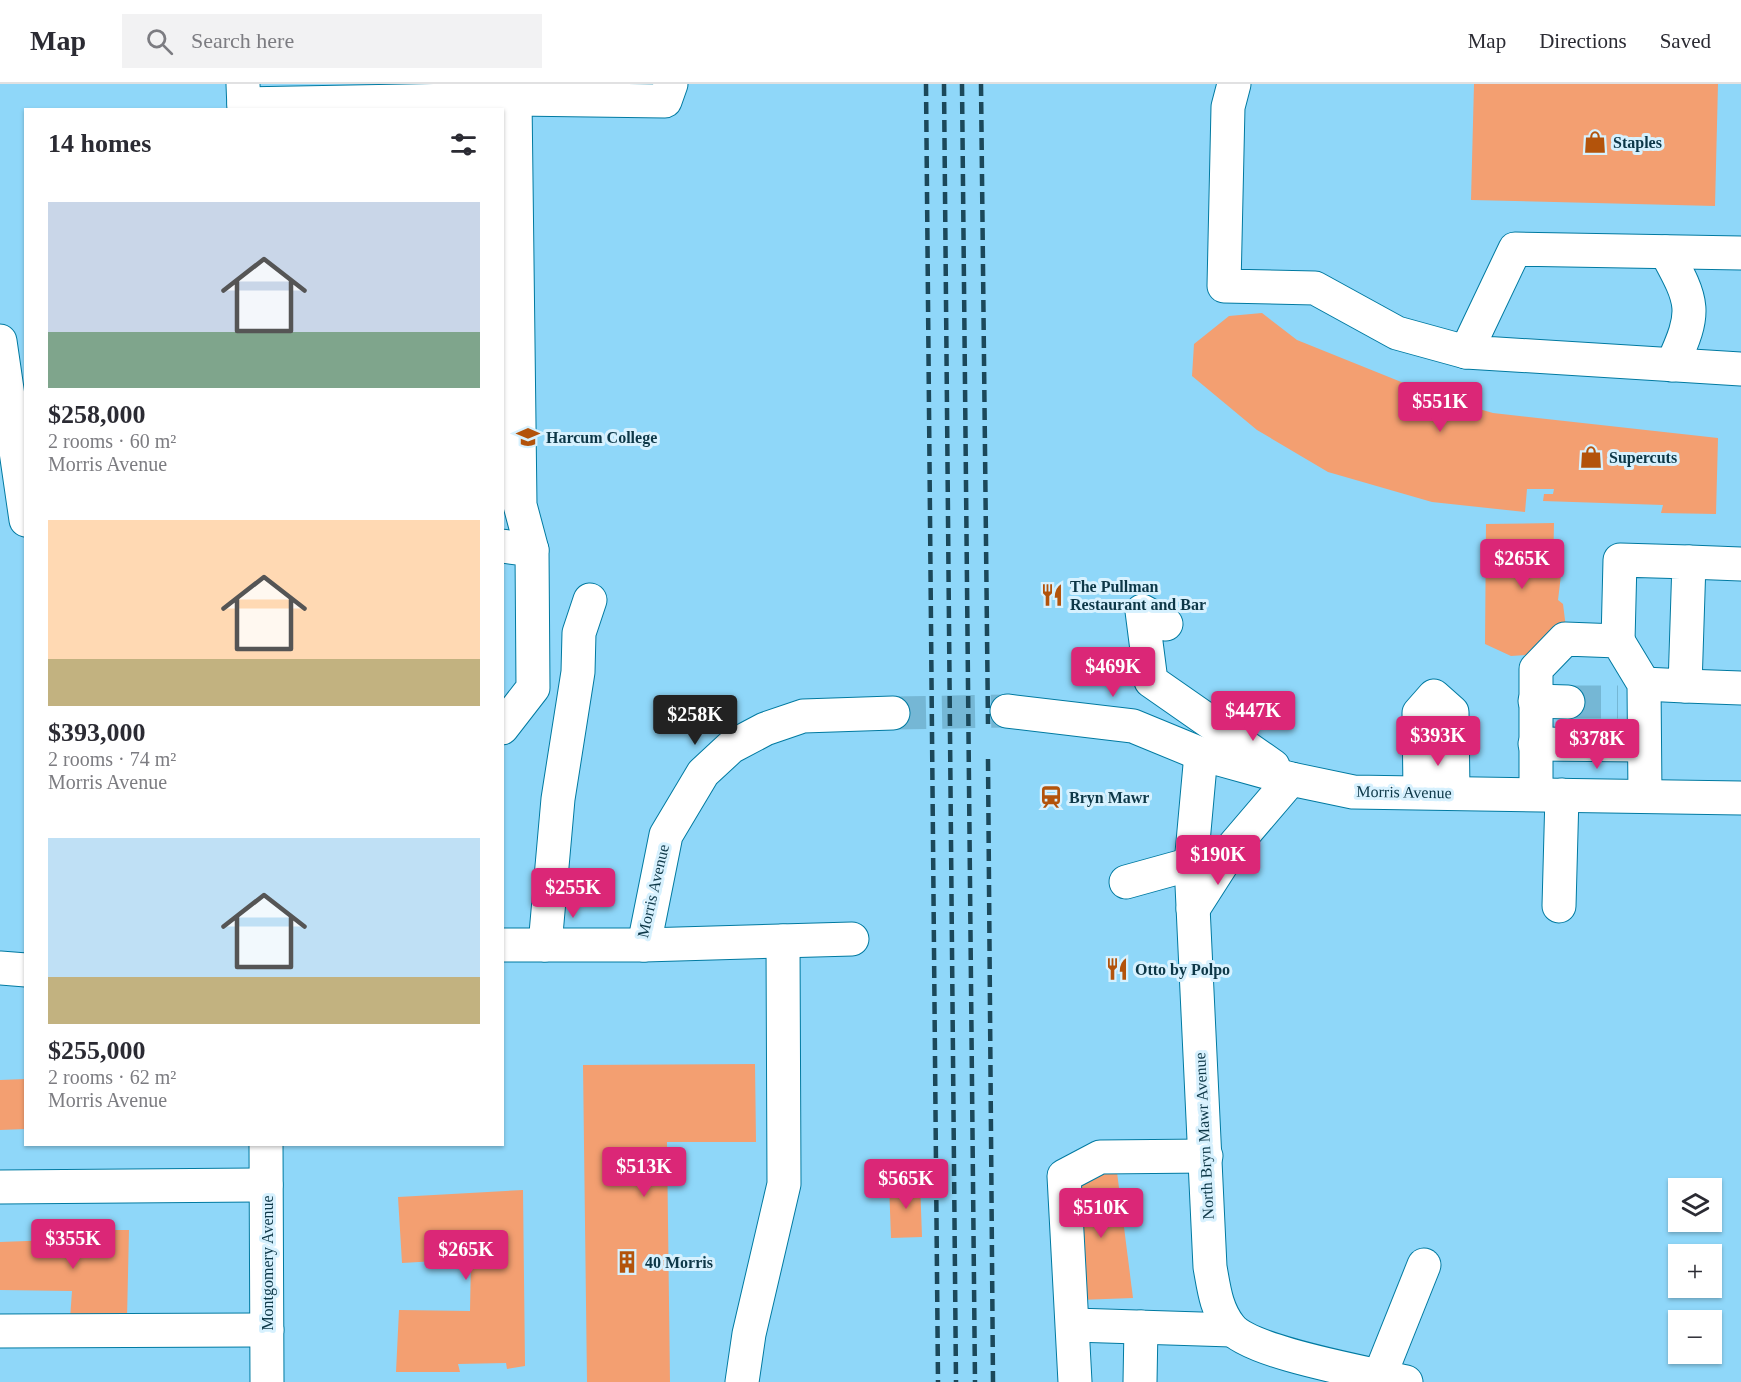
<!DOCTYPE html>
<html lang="en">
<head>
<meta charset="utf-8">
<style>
  :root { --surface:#fff; --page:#f2f2f3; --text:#2b2b33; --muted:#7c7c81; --line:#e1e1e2; --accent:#db2777 }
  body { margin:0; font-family:"Times New Roman",serif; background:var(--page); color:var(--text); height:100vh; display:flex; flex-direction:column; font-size:22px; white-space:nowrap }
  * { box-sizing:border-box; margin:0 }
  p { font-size:20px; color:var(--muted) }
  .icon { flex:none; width:33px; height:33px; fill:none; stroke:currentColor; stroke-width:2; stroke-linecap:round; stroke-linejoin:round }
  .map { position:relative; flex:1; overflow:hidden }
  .sheet { position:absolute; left:24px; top:24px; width:480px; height:1038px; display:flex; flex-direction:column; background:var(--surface); border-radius:0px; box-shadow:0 2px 4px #0004 }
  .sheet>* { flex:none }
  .tools { position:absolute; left:1668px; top:1094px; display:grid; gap:12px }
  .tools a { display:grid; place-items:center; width:54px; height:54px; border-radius:0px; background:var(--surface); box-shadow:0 2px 4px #0004; font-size:30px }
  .price { position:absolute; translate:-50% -51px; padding:0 14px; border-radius:6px; background:var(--accent); color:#fff; font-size:20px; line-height:39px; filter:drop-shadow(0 2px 3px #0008) }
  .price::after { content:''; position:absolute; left:50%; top:36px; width:18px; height:14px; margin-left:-9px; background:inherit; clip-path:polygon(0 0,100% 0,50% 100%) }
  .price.current { background:#222; color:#fff }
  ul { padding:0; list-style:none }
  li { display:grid; align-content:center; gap:12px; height:318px; padding:0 24px }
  li span { display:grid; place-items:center; height:186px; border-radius:0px; color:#555 }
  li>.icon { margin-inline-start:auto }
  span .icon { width:108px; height:108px; fill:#fffc; stroke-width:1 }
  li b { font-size:26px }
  h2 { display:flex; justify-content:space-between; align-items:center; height:72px; padding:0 24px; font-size:26px }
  header { display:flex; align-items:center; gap:36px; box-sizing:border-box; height:84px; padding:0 30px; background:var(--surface); border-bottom:2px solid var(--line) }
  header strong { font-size:28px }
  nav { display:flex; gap:33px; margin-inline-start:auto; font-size:21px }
  .search { width:420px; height:54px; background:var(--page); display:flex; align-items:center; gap:15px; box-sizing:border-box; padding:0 21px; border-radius:0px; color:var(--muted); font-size:22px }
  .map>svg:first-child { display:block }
</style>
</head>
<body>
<header>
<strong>Map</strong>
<div class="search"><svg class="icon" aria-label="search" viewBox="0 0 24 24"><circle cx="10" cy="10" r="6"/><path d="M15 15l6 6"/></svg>Search here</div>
<nav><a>Map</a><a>Directions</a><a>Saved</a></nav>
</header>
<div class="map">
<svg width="1741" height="1298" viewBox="0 0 1741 1298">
  <rect width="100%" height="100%" fill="#8fd7f9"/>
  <!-- building -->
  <g fill="#f39f71">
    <polygon points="1474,0 1718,0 1715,122 1471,116"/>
    <polygon points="1262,229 1297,256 1441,314 1493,329 1718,354 1716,430 1661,429 1663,421 1543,417 1544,410 1553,410 1554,405 1527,405 1525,428 1432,418 1328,388 1257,346 1192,292 1194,260 1229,232"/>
    <polygon points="1554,439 1553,490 1561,491 1558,516 1563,520 1567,552 1540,570 1511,572 1485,560 1486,440"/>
    <polygon points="755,980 756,1058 667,1058 670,1298 587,1298 583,981"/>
    <polygon points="26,995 26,1045 0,1046 0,996"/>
    <polygon points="1117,1088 1133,1214 1079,1216 1074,1095"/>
    <polygon points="920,1098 922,1153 891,1154 889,1099"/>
    <polygon points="523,1106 525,1282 507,1285 506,1279 458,1280 460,1288 396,1288 399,1226 470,1227 471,1175 402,1179 398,1113"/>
    <polygon points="54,1146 129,1146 127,1235 70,1235 72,1207 0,1206 0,1158 54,1156"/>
  </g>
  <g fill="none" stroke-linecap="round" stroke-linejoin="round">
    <!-- minor-tunnel -->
    <g stroke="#75b7d5" stroke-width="33" stroke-dasharray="33 16" stroke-linecap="butt">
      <polyline points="1568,618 1618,618"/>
      <polyline points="893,629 1007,627"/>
    </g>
    <!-- minor casing -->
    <g stroke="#017aa1" stroke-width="35">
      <g id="minor">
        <polyline points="1234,0 1228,23 1224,202 1315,204 1397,249 1466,268"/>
        <polyline points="515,15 520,421 532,466"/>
        <polyline points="244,20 515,15 665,17 671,0"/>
        <path d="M1666,168C1694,219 1697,227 1672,281"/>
        <polyline points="1741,169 1515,165 1466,268 1741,285"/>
        <polyline points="0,257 26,436"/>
        <polyline points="502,462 532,466 533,604 502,644"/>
        <polyline points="1689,478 1741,480"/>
        <polyline points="1166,540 1142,527 1151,597 1273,682"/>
        <polyline points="1618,557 1620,476 1689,478 1685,602 1644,600"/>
        <polyline points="1685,602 1741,604"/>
        <polyline points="1535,617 1568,618"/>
        <polyline points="1007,627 1133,642 1201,670 1291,695 1353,708 1741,714"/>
        <polyline points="1535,660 1644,661"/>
        <path d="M1201,670L1191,780L1210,1183C1214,1205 1216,1225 1230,1243C1250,1269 1370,1289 1406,1298"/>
        <polyline points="1420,708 1419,629 1434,612 1452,628 1453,709"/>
        <polyline points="1536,710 1536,585 1565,555 1618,557 1644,600 1645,712"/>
        <polyline points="1126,798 1191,780"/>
        <polyline points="1559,822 1562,711"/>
        <polyline points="1193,825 1232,764 1291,695"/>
        <polyline points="502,861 644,861 852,855"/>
        <polyline points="545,861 558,715 578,588 579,549 590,516"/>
        <polyline points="644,861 666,751 703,689 731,663 765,645 803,632 893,629"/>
        <polyline points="0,884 26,886"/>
        <polyline points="0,1103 266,1101"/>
        <polyline points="1074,1241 1232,1246"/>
        <polyline points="0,1247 267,1246"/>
        <polyline points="1380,1291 1424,1181"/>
        <polyline points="742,1298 749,1250 784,1100 783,857"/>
        <polyline points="1075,1298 1064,1092 1100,1073 1206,1072"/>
        <polyline points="1140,1298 1141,1243"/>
      </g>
    </g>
    <!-- major casing -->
    <g stroke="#017aa1" stroke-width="35">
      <g id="major">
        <polyline points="243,0 244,26"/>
        <polyline points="266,1060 267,1298"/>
      </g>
    </g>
    <!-- minor -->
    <use href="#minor" stroke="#fff" stroke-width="33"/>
    <!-- major -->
    <use href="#major" stroke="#fff" stroke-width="33"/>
    <!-- rail -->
    <g stroke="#1b485a" stroke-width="4.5" stroke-dasharray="12 6" stroke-linecap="butt">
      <polyline points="926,0 938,1298"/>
      <polyline points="944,0 956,1298"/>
      <polyline points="962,0 975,1298"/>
      <polyline points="981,0 988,640"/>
      <polyline points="988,675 993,1298"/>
    </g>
  </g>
  <!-- icons -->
  <defs>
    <g id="shop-bare" transform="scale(1.8)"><path d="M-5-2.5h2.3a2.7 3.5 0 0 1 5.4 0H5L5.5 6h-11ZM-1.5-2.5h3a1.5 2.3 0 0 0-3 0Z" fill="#b3530b" stroke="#d7f1fe" stroke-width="2.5" paint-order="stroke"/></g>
    <g id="university-bare" transform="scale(1.8)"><path d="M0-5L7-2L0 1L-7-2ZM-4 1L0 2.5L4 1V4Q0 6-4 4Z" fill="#b3530b" stroke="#d7f1fe" stroke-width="2.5" paint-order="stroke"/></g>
    <g id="restaurant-bare" transform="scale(1.8)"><path d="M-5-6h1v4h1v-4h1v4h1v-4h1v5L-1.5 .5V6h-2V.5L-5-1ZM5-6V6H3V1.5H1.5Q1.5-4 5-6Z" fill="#b3530b" stroke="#d7f1fe" stroke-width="2.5" paint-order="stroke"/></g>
    <g id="station-bare" transform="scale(1.8)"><path d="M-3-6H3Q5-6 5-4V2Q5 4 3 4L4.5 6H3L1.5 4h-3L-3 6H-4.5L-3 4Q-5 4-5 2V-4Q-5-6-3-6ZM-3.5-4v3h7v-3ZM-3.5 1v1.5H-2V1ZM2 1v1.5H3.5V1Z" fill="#b3530b" stroke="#d7f1fe" stroke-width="2.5" paint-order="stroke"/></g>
    <g id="building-bare" transform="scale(1.8)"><path d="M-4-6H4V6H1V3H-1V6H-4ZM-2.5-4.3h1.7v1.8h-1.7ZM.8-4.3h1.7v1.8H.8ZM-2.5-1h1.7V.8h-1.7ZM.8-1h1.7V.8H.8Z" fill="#b3530b" stroke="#d7f1fe" stroke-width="2.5" paint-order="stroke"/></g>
  </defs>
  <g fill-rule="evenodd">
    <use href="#shop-bare" x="1595" y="58"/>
    <use href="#university-bare" x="528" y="353"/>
    <use href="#shop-bare" x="1591" y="373"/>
    <use href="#restaurant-bare" x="1052" y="511"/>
    <use href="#station-bare" x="1051" y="713"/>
    <use href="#restaurant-bare" x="1117" y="885"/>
    <use href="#building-bare" x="627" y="1178"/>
  </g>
  <g text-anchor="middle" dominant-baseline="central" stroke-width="6" stroke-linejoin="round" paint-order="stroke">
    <!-- poi labels -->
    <g font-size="16" font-weight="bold" fill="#0d3747" stroke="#d7f1fe" text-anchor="start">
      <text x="1613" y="58">Staples</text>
      <text x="546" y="353">Harcum College</text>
      <text x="1609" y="373">Supercuts</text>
      <text x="1070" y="502">The Pullman<tspan x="1070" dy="18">Restaurant and Bar</tspan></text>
      <text x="1069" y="713">Bryn Mawr</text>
      <text x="1135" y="885">Otto by Polpo</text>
      <text x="645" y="1178">40 Morris</text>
    </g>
    <!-- street labels -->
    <g font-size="16" fill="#0d3747" stroke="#d7f1fe">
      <text transform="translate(1404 708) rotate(1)">Morris Avenue</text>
      <text transform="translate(653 807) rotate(-77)">Morris Avenue</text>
      <text transform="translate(1204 1052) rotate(-93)">North Bryn Mawr Avenue</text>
      <text transform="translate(267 1179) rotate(-90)">Montgomery Avenue</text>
    </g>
  </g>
</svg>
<div class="tools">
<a><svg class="icon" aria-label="layers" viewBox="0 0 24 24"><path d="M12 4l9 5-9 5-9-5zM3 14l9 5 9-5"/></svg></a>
<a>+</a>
<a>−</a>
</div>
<b class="price" style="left:1440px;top:349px">$551K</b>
<b class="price" style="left:1522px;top:506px">$265K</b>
<b class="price" style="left:1113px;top:614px">$469K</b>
<b class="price" style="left:1253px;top:658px">$447K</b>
<b class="price current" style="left:695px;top:662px">$258K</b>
<b class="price" style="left:1438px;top:683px">$393K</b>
<b class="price" style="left:1597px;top:686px">$378K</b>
<b class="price" style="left:1218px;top:802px">$190K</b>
<b class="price" style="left:573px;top:835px">$255K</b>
<b class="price" style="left:644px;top:1114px">$513K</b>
<b class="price" style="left:906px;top:1126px">$565K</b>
<b class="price" style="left:1101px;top:1155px">$510K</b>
<b class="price" style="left:73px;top:1186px">$355K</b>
<b class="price" style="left:466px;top:1197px">$265K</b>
<section class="sheet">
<h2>14 homes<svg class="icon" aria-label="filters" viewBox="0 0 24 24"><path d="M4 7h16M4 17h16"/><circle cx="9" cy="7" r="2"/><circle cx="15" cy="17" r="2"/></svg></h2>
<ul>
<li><span style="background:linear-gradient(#c9d6e8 70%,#7fa58c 0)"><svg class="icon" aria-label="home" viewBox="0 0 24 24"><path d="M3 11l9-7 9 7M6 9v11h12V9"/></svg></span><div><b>$258,000</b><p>2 rooms · 60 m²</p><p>Morris Avenue</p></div></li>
<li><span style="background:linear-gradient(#ffd9b3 75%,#c2b280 0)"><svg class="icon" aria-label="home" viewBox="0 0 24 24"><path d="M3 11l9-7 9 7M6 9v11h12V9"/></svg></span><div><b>$393,000</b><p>2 rooms · 74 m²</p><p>Morris Avenue</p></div></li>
<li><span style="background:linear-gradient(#bfe0f5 75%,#c2b280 0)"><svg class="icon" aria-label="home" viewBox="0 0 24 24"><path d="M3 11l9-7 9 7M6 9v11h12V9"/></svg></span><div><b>$255,000</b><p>2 rooms · 62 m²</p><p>Morris Avenue</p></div></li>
</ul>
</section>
</div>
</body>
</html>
